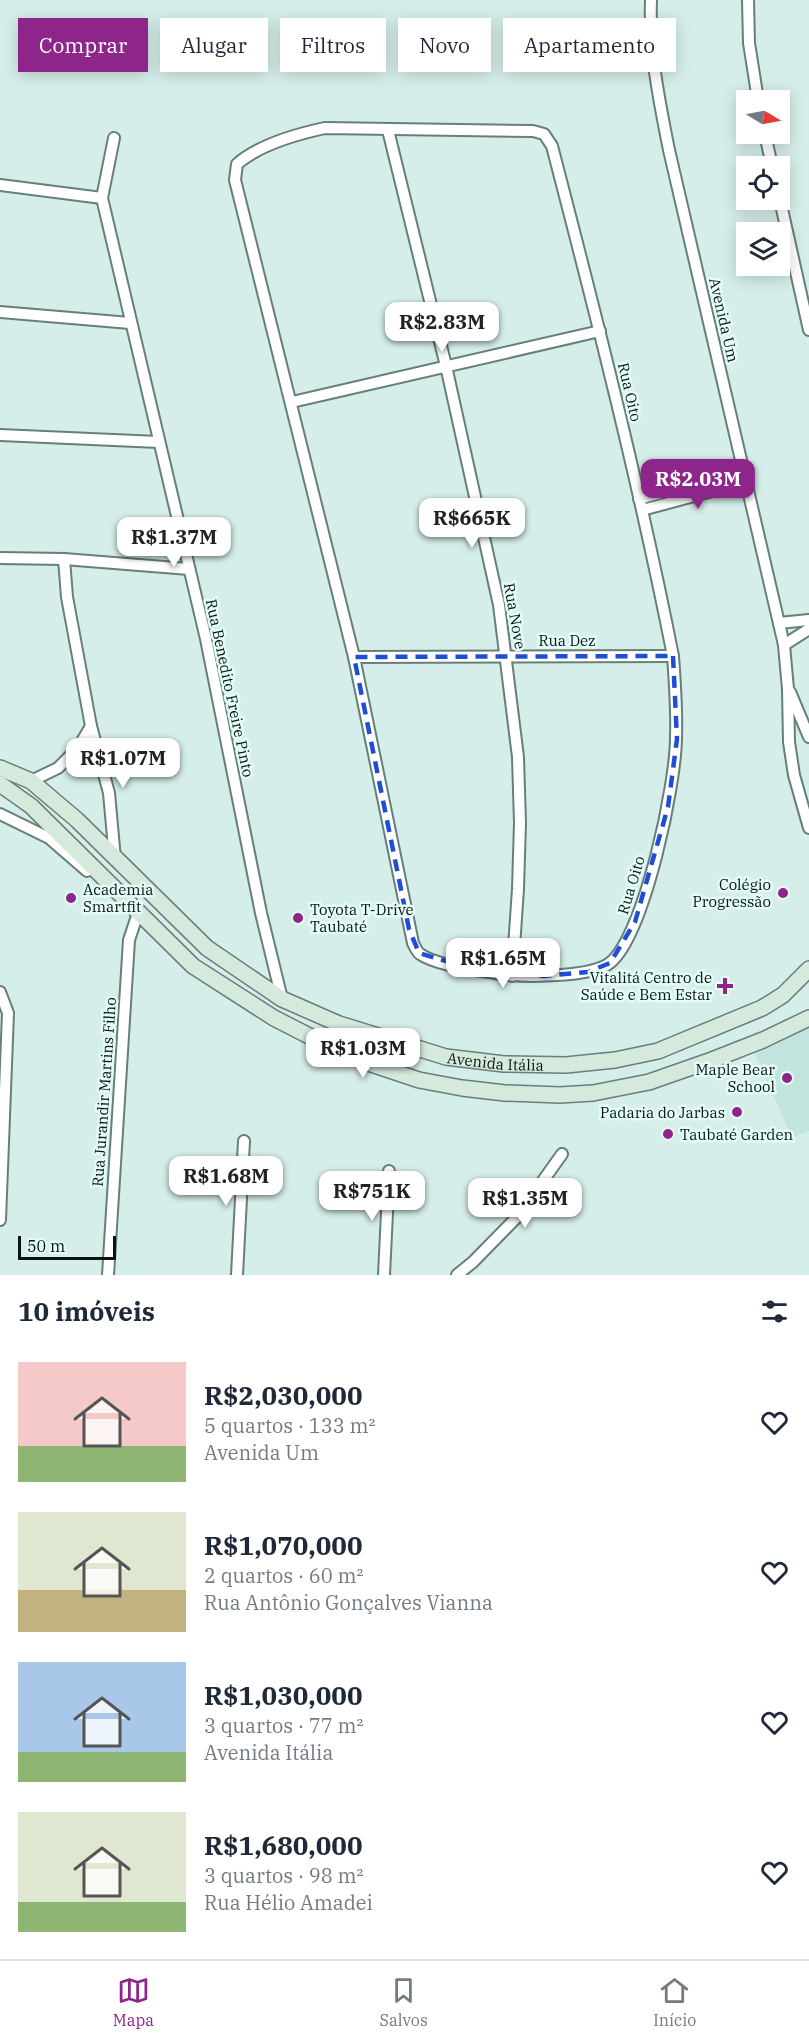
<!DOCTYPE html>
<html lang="pt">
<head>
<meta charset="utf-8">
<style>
  :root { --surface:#fff; --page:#f2f2f3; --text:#1f2937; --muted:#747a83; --line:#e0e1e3; --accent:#8d258b }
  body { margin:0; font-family:"IBM Plex Serif",serif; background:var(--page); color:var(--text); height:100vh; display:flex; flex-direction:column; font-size:22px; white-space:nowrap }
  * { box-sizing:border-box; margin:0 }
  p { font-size:20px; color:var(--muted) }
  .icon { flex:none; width:33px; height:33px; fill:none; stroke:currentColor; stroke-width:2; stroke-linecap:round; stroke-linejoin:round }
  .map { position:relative; height:1275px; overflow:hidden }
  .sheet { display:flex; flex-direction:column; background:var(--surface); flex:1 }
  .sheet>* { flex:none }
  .hud { position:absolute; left:18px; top:18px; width:774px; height:54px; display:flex; gap:12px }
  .needle { width:39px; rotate:100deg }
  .buttons { position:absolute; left:736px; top:90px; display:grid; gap:12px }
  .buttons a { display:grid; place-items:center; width:54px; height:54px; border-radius:0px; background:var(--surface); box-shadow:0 3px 15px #0003; font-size:30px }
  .scale { position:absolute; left:18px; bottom:15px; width:98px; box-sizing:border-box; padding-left:6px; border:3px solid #0b1312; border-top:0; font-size:16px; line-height:21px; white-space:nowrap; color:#0b1312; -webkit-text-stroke:4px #e3fcf7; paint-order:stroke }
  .price { position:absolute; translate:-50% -51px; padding:0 14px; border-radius:12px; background:#fff; color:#222; font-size:20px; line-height:39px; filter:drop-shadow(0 2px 3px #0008) }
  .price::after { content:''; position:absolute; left:50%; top:36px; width:18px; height:14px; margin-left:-9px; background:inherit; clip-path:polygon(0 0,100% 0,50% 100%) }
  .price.on { background:var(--accent); color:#fff }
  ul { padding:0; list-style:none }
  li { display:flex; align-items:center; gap:18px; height:150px; padding:0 18px }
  li span { display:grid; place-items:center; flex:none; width:168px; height:120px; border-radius:0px; color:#555 }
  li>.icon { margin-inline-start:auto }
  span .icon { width:72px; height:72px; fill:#fffc; stroke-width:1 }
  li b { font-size:26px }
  h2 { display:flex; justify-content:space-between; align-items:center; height:72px; padding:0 18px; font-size:26px }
  .chip { padding:0 21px; border-radius:0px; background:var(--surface); box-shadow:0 3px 15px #0003; font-size:21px; line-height:54px }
  .chip.on { background:var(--accent); color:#fff }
  .dock { display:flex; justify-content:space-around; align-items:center; height:84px; border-top:2px solid var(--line); background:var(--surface); font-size:16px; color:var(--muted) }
  .dock a { display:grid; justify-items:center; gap:3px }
  .dock .on { color:var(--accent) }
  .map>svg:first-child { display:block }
</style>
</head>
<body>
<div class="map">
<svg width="809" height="1275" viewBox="0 0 809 1275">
  <rect width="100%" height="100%" fill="#d6eeea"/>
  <!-- built -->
  <polygon fill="#c2e4de" points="809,1025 809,1131 792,1137 753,1050"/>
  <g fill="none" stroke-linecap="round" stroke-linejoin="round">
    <!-- street casing -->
    <g stroke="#687e7b" stroke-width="14">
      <g id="street">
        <path d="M651,0C649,51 659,100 669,150L784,645L788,689L789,742L794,775L809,828"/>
        <polyline points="748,0 749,43 758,100"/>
        <path d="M325,128L533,131L544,134L552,146C596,315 639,484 673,656C675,683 677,710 676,737C676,784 645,932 611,962C593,978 524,977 500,974C479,970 437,966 420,954C417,952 415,947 413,943L354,657L235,180L237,164C259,145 297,134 325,128Z"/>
        <polyline points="388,130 446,366 499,605 518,757 520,823 518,889 512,976"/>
        <polyline points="765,134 772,166"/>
        <polyline points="114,138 102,198 206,639 261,913 282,999"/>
        <polyline points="0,185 102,198"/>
        <polyline points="780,200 809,330"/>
        <polyline points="0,312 130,323"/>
        <polyline points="292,402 600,331"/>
        <polyline points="0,435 159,442"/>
        <polyline points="639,499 744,472"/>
        <polyline points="642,510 746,482"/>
        <polyline points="0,558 64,559 189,569"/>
        <polyline points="64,559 67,597 91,726 109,793 115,859"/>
        <polyline points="779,623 809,620"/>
        <polyline points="784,645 809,629"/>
        <polyline points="354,657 673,656"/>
        <polyline points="790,692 809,737"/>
        <polyline points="31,781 58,768 78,748 91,726"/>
        <polyline points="0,814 49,838 87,871"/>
        <polyline points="0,992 8,1013 0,1220"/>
        <polyline points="108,1275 129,940 138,913 134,909"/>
        <polyline points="237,1275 244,1141"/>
        <polyline points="384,1275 389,1171"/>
        <polyline points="457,1275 473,1262 518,1216 562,1154"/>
      </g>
    </g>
    <!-- secondary casing -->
    <g stroke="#687e7b" stroke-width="18">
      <g id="secondary">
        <path id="s1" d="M0,768L31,781L77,820L207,948L282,999L339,1024L446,1057L504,1064L566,1065L615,1060L658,1051L762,1008L783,995L809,969"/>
        <polyline points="0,784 31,806 193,966 274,1018 321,1042 368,1063 419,1080 462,1088 505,1093 560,1095 593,1093 649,1082 712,1060 763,1040 809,1018"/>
      </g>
    </g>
    <!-- street -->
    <use href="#street" stroke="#fff" stroke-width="10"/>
    <!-- secondary -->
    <use href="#secondary" stroke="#d5e9dc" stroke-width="15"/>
  </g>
  <!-- marked area -->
  <path fill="none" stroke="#1d4ed8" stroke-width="4.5" stroke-dasharray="12 8" stroke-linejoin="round" d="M673,656L677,739L668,807L635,922L610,963L588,972L544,976L472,969L419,953L409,929L354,657Z"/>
  <!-- markers -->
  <g fill="#8d258b" stroke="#e3fcf7" stroke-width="2">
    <circle cx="783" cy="893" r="6"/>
    <circle cx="71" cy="898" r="6"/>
    <circle cx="298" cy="918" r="6"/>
    <path d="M722 977h6v6h6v6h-6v6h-6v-6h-6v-6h6z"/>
    <circle cx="787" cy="1078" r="6"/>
    <circle cx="737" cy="1112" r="6"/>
    <circle cx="668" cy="1134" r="6"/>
  </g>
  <g text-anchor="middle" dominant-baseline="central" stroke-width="5" stroke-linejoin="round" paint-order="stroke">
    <!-- street labels -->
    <g font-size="15" fill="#0b1312" stroke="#e3fcf7">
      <text transform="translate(724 320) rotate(77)">Avenida Um</text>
      <text transform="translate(630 392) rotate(77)">Rua Oito</text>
      <text transform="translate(515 616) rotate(80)">Rua Nove</text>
      <text x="567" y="640">Rua Dez</text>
      <text transform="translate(230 688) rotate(78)">Rua Benedito Freire Pinto</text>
      <text transform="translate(631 885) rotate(-73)">Rua Oito</text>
      <text stroke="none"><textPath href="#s1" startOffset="591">Avenida Itália</textPath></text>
      <text transform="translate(104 1092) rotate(-86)">Rua Jurandir Martins Filho</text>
    </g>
    <!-- poi labels -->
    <g font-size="15" fill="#0b1312" stroke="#e3fcf7" text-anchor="end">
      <text x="771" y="884">Colégio<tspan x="771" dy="17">Progressão</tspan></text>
      <text x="83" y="889" text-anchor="start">Academia<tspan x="83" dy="17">Smartfit</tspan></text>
      <text x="310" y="909" text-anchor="start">Toyota T-Drive<tspan x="310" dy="17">Taubaté</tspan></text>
      <text x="712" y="977">Vitalitá Centro de<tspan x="712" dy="17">Saúde e Bem Estar</tspan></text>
      <text x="775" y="1069">Maple Bear<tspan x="775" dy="17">School</tspan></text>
      <text x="725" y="1112">Padaria do Jarbas</text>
      <text x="680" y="1134" text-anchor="start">Taubaté Garden</text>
    </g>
  </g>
</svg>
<div class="buttons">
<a><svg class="needle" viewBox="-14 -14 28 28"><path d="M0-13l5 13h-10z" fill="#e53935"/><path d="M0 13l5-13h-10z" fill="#747a83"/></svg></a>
<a><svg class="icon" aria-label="locate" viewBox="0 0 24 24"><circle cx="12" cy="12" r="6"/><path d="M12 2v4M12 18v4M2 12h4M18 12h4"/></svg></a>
<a><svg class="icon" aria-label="layers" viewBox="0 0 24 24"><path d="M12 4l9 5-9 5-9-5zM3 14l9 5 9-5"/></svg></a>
</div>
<div class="scale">50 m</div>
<b class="price" style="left:442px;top:353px">R$2.83M</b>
<b class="price on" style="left:698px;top:510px">R$2.03M</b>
<b class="price" style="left:472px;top:549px">R$665K</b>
<b class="price" style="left:174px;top:568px">R$1.37M</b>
<b class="price" style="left:123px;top:789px">R$1.07M</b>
<b class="price" style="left:503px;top:989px">R$1.65M</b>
<b class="price" style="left:363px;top:1079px">R$1.03M</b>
<b class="price" style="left:226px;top:1207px">R$1.68M</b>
<b class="price" style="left:372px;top:1222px">R$751K</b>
<b class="price" style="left:525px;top:1229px">R$1.35M</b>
<div class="hud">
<a class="chip on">Comprar</a>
<a class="chip">Alugar</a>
<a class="chip">Filtros</a>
<a class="chip">Novo</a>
<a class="chip">Apartamento</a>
</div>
</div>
<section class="sheet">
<h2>10 imóveis<svg class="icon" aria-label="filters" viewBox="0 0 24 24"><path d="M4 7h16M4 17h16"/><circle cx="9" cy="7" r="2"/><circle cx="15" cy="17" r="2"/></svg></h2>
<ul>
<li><span style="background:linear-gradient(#f6c9c9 70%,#8fb573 0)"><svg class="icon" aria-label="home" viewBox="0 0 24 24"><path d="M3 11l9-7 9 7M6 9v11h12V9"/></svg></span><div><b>R$2,030,000</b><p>5 quartos · 133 m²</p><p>Avenida Um</p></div><svg class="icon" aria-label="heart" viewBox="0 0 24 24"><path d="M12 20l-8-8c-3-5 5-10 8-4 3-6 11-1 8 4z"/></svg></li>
<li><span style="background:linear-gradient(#dfe7d0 65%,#c2b280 0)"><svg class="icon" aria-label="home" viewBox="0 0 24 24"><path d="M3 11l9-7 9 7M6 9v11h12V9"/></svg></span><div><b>R$1,070,000</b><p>2 quartos · 60 m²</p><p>Rua Antônio Gonçalves Vianna</p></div><svg class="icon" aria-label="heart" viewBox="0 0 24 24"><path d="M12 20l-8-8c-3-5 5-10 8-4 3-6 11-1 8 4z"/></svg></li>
<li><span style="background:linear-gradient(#a9c7e8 75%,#8fb573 0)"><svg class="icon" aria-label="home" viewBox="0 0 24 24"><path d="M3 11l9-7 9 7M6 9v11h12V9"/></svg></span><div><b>R$1,030,000</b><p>3 quartos · 77 m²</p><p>Avenida Itália</p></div><svg class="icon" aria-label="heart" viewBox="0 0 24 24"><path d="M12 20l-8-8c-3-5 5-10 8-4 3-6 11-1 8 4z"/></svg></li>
<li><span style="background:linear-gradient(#dfe7d0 75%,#8fb573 0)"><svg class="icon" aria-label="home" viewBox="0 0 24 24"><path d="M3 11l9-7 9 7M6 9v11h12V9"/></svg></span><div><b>R$1,680,000</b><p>3 quartos · 98 m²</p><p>Rua Hélio Amadei</p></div><svg class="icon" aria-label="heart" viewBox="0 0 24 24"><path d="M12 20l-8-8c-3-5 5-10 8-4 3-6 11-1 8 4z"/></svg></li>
</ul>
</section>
<nav class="dock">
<a class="on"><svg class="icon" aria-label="map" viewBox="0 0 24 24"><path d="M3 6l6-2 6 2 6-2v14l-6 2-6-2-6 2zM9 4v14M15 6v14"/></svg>Mapa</a>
<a><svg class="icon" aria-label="saved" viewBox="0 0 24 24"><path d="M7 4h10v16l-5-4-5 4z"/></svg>Salvos</a>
<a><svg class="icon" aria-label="home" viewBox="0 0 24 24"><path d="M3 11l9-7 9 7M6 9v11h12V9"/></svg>Início</a>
</nav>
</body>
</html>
